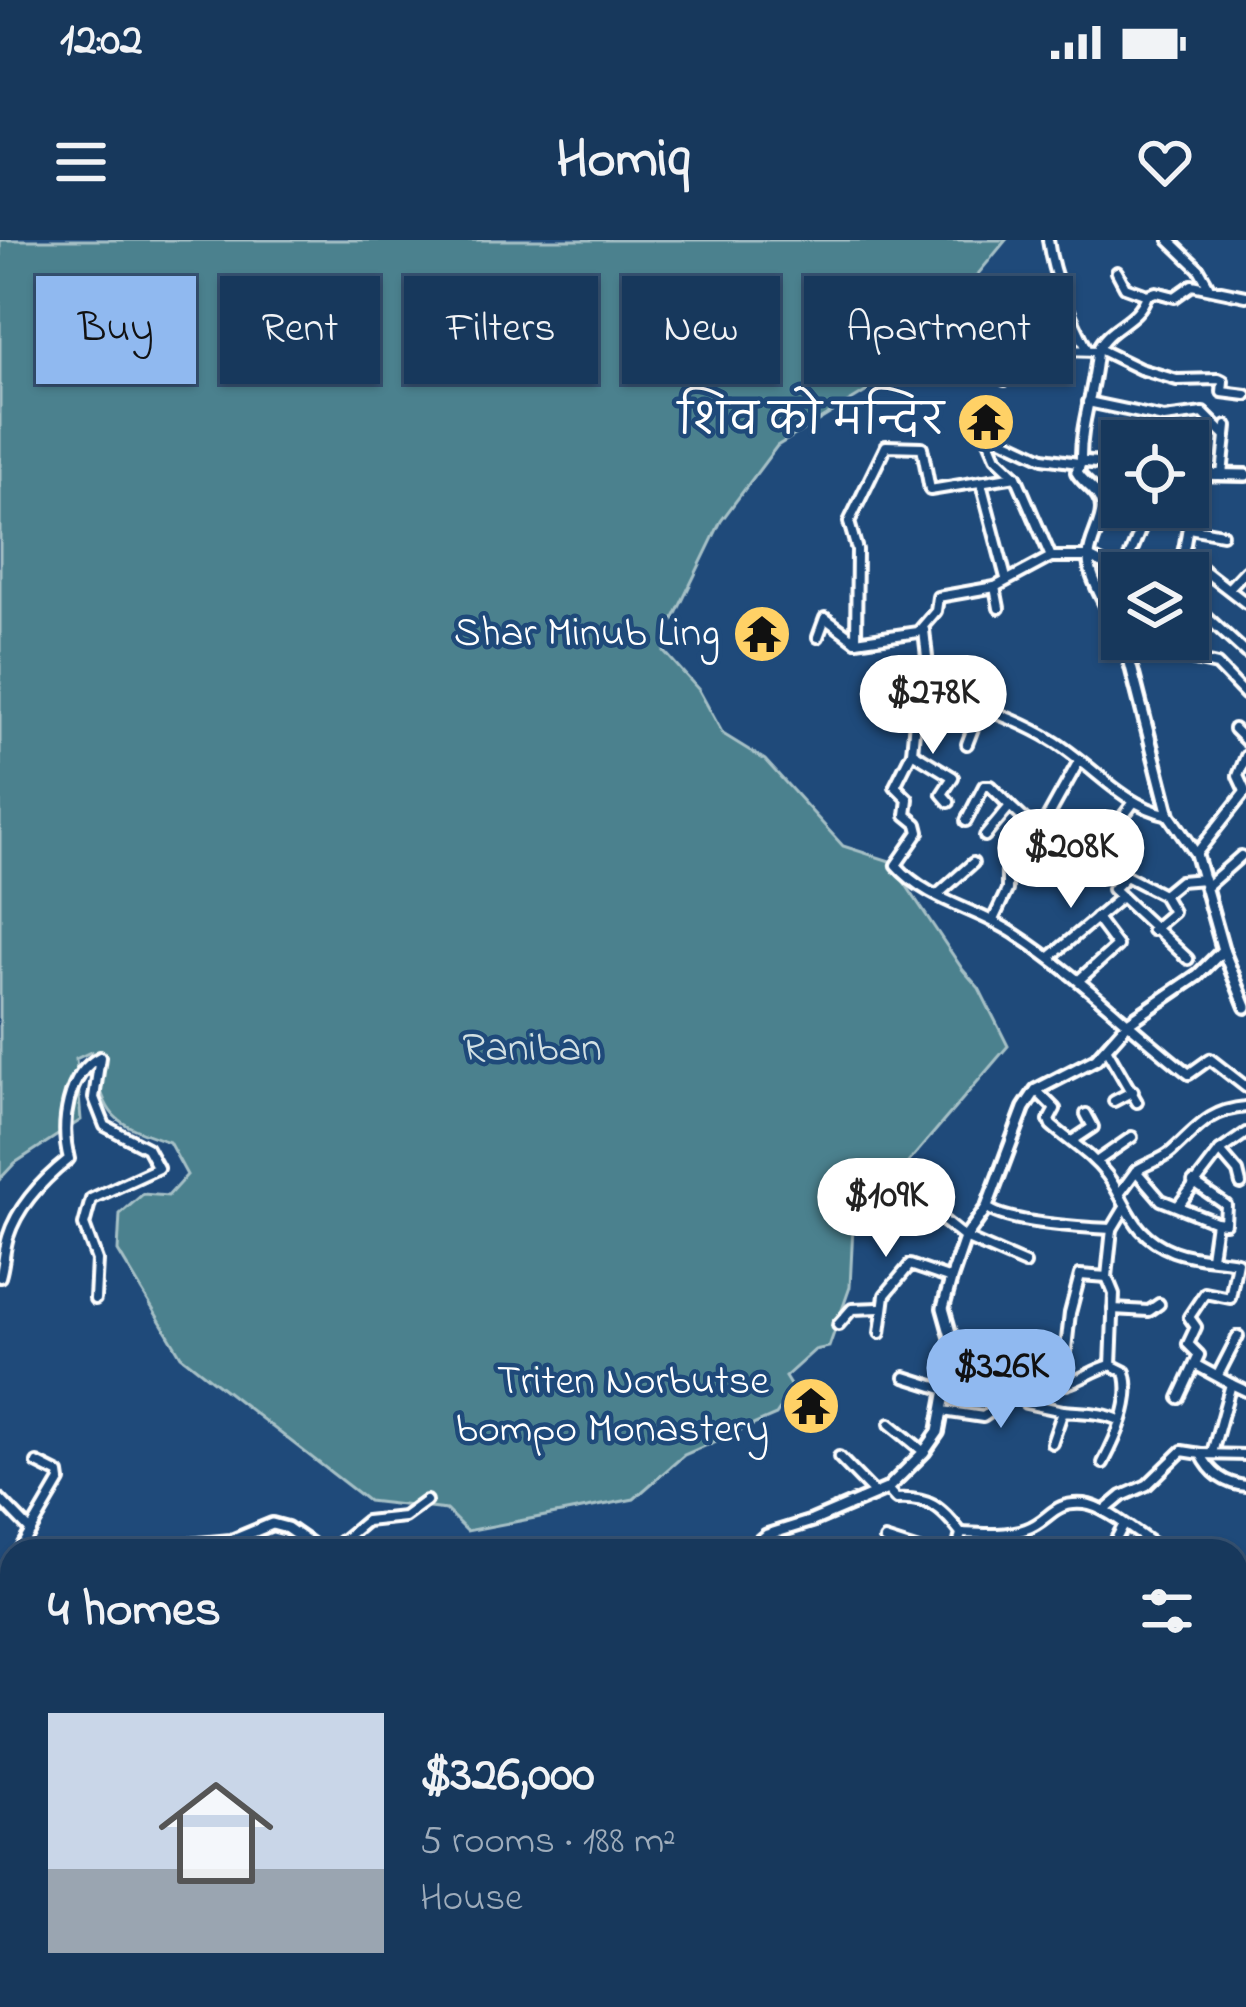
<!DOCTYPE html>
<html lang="en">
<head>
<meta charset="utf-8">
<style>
  :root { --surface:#17385c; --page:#203f62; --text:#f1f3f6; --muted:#9eacbb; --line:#365272; --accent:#90b9f0 }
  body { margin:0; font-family:"Indie Flower","Playpen Sans Deva",sans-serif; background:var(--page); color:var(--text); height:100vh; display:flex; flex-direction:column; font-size:45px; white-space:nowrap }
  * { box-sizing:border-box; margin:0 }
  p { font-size:39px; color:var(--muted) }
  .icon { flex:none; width:66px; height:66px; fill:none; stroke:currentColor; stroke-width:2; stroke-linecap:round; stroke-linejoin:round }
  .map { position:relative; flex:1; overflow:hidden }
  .sheet { position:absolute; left:0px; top:1299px; width:1248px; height:468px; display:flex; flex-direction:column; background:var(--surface); border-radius:36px 36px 0 0; box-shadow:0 3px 9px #0004,0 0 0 3px var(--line) }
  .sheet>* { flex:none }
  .hud { position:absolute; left:36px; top:36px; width:1176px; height:108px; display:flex; gap:24px }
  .fabs { position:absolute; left:1101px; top:180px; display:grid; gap:24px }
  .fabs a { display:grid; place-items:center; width:108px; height:108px; border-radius:0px; background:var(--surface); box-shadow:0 3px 9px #0004,0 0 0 3px var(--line); font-size:60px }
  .price { position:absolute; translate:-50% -102px; padding:0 27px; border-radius:42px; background:#fff; color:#222; font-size:39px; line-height:78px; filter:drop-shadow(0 3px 6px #0008) }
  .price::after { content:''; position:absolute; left:50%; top:72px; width:36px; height:27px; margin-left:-18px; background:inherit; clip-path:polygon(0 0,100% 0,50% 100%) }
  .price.on { background:var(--accent); color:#111 }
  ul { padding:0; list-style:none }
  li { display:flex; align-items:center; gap:36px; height:300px; padding:0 48px }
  li span { display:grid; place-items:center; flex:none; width:336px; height:240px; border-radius:0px; color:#555 }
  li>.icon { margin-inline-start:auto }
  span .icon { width:144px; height:144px; fill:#fffc; stroke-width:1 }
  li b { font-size:51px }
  h2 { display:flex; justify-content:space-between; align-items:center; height:144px; padding:0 48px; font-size:51px }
  .tag { padding:0 42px; border-radius:0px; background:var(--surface); box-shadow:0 3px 9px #0004,0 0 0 3px var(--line); font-size:42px; line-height:108px }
  .tag.on { background:var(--accent); color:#111 }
  .status { display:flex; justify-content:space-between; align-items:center; height:84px; padding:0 60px; background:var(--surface); direction:ltr }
  .status svg { height:33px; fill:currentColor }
  header { display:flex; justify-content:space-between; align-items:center; height:156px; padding:0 48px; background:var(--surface); font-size:54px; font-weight:700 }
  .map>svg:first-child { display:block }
</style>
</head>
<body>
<div class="status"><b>12:02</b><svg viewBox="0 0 49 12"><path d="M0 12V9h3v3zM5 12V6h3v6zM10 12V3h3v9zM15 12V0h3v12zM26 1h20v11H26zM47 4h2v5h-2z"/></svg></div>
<header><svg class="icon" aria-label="menu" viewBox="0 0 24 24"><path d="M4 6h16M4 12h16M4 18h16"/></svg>Homiq<svg class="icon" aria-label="heart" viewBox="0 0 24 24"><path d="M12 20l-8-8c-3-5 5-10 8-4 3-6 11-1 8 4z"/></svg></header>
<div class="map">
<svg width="1246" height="1767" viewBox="0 0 1246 1767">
  <rect width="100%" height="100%" fill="#1f4a7a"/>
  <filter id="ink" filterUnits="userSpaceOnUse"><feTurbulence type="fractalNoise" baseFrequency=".00833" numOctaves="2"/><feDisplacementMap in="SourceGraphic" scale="24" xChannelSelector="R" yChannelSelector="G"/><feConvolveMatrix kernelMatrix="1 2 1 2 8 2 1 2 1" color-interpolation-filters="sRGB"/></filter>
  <g filter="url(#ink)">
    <!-- built -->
    <polygon fill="#33547c" points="598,1755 672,1755 722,1767 597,1767"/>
    <!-- green -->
    <path fill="#4c818e" stroke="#a6c0c6" stroke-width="3" d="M0,0H1006L964,51L928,133L882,142L777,206L721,281L672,382L664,411L699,450L723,494L765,520L843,606L890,621L963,730L979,748L1008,806L853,987L850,1047L829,1107L815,1110L785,1137L793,1150L776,1175L684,1215L634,1259L467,1291L446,1270L368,1261L181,1116L118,1011L120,974L143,954L168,956L187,935L169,902C104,880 107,876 91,812L76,819L81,880L15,923L0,939Z"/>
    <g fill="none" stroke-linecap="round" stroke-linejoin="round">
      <!-- minor casing -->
      <g stroke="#fff" stroke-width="16">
        <g id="minor">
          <path d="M1048,0C1053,38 1070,75 1087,109"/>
          <polyline points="1169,0 1199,29 1208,45"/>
          <polyline points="1117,32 1125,47 1147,55"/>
          <polyline points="1099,109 1140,129 1177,140 1219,139 1223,141 1222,152 1246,155"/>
          <path d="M1097,111C1108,85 1138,83 1147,55L1156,52L1175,57L1192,45L1246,56"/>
          <path d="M1005,140L1010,117L1047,97L1064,110L1097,111C1095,149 1080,183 1081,221"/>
          <polyline points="1088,162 1164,178 1203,173 1225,195"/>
          <polyline points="985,191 1043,218 1078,223"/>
          <polyline points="985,191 996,217 1015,235"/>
          <polyline points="1222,235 1227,186"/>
          <polyline points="981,243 1006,338"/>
          <polyline points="1102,269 1145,278 1123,333"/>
          <polyline points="1189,288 1222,294"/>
          <polyline points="1184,315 1246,363"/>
          <path d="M1170,333C1189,316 1183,298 1191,276C1197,261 1202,255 1203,237"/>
          <polyline points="995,347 999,368"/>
          <polyline points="1229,348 1246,330"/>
          <polyline points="1188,360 1246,413"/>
          <path d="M924,390L927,417L917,459L912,512L895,546L908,559L906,575L917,584L919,592L896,625C928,662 977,668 1015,694C1078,735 1130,788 1189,834L1210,819L1246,847"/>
          <polyline points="818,397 825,378 856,401 918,392 936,371 938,357 995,347 1051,317 1089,317 1122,334"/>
          <polyline points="1169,399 1186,418 1217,425 1246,455"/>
          <polyline points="856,401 857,310 849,282 886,206 922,207 930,250 1016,236 1051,317"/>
          <path d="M923,444C966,464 1011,475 1052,500C1092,524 1121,565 1169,575"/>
          <polyline points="1234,489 1246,501"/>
          <polyline points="967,504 981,467"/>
          <polyline points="912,512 953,537 942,554 949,562"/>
          <polyline points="1245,551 1238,536 1246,516"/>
          <polyline points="966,581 984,546 990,546 1010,566"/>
          <polyline points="1074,591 1126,636 1163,655 1173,672 1152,690"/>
          <polyline points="1112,591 1134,562"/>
          <polyline points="985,596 1010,566 1039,593"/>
          <polyline points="1196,614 1245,552"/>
          <polyline points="1126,636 1113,649 1188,719"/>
          <polyline points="1206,647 1241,616"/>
          <polyline points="937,655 973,623"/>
          <polyline points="1163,655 1180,641 1204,639"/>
          <polyline points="993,680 1007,650 1007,623 1039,593 1079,521"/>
          <polyline points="1050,717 1120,658"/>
          <polyline points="1079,740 1117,706 1096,678"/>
          <polyline points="1107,810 1137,862"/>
          <path d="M1036,850L1055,869L1049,880L1051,885C1070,902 1091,914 1107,935C1130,966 1130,994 1173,1011C1194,1019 1215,1018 1237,1022L1230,1058L1205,1053L1189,1077L1196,1087L1188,1104L1199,1115L1179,1158"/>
          <polyline points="1114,861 1133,851"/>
          <polyline points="1072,901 1093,887 1086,874"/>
          <polyline points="1220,911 1238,932 1241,944"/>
          <polyline points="1096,922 1132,897"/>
          <path d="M1136,931C1147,923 1162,920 1171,912C1197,889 1208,870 1246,867"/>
          <polyline points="1193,942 1226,965 1225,983 1216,982 1211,1017"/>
          <polyline points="1119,954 1136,931 1161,960 1216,982"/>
          <polyline points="1178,966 1220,911 1246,893"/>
          <path d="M987,967C1002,983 1087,988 1112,989"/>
          <polyline points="929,969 965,998 1025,1024"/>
          <path d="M0,1037C4,1024 4,1010 8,997C18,965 45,938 69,919C60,885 67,834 100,817L94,858L105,886L147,908L158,928L91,959L84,985L97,1020L95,1059"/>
          <polyline points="1113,1069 1149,1071 1159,1064"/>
          <polyline points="838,1085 852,1069 880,1068"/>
          <polyline points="880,1093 885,1055 910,1025 951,1039"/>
          <polyline points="1111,1125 1114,1054 1107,1037 1109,1017 1112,989 1124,969"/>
          <polyline points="1196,1125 1231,1144 1212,1213"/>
          <polyline points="1218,1135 1238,1096"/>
          <polyline points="905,1137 946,1150"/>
          <polyline points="1231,1144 1246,1151"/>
          <polyline points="1016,1154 1026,1163 1063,1171"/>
          <polyline points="943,1171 983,1177 1038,1139"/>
          <polyline points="890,1184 924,1212"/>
          <path d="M1052,1203L1063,1171C1083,1173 1103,1172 1121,1181"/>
          <polyline points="1201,1214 1246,1215"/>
          <polyline points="839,1217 875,1254"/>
          <path d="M1103,1223C1116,1198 1134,1160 1125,1132L1111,1125C1095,1129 1081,1140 1066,1144C1040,1149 1022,1129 1022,1105L1028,1102L1066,1109L1070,1073L1080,1035L1107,1037"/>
          <path d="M887,1249L896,1259C929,1257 941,1267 961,1293L957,1311"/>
          <polyline points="0,1259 31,1291"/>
          <path d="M1104,1271L1122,1256L1147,1245L1182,1211L1201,1214C1210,1233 1224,1244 1246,1246"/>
          <path d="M961,1293C982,1294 1006,1296 1026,1289C1050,1281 1052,1261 1084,1264C1107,1266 1143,1299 1164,1311"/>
          <polyline points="885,1300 919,1311"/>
          <polyline points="19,1311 60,1241 59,1234 37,1223"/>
          <polyline points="330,1311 366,1281 404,1277 426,1261"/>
          <polyline points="1110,1311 1123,1286"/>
          <polyline points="0,1340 12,1323"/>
          <polyline points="1236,1341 1246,1343"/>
          <polyline points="1236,1444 1246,1431"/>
          <polyline points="1236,1484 1246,1503"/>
          <polyline points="1236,1539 1246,1534"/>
          <polyline points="0,1552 12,1529"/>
          <polyline points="0,1579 3,1581 12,1565"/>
          <polyline points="1236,1618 1246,1604"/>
          <polyline points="1236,1631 1246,1639"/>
          <polyline points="0,1642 12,1653"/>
          <polyline points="1236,1662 1246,1648"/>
          <polyline points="1236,1693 1246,1682"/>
          <polyline points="0,1717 12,1699"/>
          <polyline points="1236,1751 1243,1767"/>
          <polyline points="141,1755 149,1767"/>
          <polyline points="251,1755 254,1767"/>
          <polyline points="329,1755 345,1767"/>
          <polyline points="479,1755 501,1767"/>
          <polyline points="549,1755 546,1762 556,1767"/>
          <polyline points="812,1755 823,1767"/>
          <polyline points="955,1755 975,1767"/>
          <polyline points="0,1758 2,1767"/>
          <polyline points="87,1767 90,1755"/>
          <polyline points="163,1767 167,1755"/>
          <polyline points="371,1767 376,1755"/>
          <polyline points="449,1767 458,1755"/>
          <polyline points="755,1767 762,1755"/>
          <polyline points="881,1767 888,1755"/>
          <polyline points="1005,1767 1020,1758 1036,1762 1047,1755"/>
          <polyline points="1067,1767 1079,1767"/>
          <polyline points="1137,1767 1143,1755"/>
          <polyline points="1201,1767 1204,1755"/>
        </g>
      </g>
      <!-- tertiary casing -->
      <g stroke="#fff" stroke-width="18">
        <g id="tertiary">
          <path d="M1122,225L1081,221L1077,232C1084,245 1102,251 1102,269C1102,284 1090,300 1089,316C1087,336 1112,375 1122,394"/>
          <polyline points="1188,234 1246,235"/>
          <polyline points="1124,399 1169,575 1196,614 1223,710 1246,767"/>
          <polyline points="167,1311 177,1306 231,1301 272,1284 287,1288 320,1311"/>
          <polyline points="748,1311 767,1295 812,1281 887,1249 924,1212 938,1192 954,1107 943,1068 951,1039 965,998 987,967 1024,868 1036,850 1096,819 1128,783 1198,735 1223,710"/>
          <polyline points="0,1520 12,1503"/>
        </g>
      </g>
      <!-- minor -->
      <use href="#minor" stroke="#1f4a7a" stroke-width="8"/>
      <!-- tertiary -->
      <use href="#tertiary" stroke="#1f4a7a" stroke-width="9"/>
    </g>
  </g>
  <!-- icons -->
  <defs>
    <g id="temple-disc" transform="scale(3)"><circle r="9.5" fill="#ffd166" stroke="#1f4a7a"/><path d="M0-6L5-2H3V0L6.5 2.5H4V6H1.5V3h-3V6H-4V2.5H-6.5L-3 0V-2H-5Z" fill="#111"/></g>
  </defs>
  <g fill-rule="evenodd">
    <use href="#temple-disc" x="986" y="182"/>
    <use href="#temple-disc" x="762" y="394"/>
    <use href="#temple-disc" x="811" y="1166"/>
  </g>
  <g text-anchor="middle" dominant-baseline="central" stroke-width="9" stroke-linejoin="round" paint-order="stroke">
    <!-- poi labels -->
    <g font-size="42" fill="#fff" stroke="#1f4a7a" text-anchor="end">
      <text x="944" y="182">शिव को मन्दिर</text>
      <text x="720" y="394">Shar Minub Ling</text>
      <text x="769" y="1142">Triten Norbutse<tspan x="769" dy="48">bompo Monastery</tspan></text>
    </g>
    <!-- park labels -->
    <g font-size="42" fill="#d2e0e3" stroke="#1f4a7a">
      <text x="532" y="809">Raniban</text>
    </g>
  </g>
</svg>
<div class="fabs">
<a><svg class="icon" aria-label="locate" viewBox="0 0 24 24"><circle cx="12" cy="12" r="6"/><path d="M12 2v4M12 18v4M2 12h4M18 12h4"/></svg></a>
<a><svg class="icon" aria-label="layers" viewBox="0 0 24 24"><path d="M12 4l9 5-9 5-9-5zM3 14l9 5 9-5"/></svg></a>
</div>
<b class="price" style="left:933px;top:517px">$278K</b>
<b class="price" style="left:1071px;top:671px">$208K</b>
<b class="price" style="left:886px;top:1020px">$109K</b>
<b class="price on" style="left:1001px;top:1191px">$326K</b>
<div class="hud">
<a class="tag on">Buy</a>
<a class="tag">Rent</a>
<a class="tag">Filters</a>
<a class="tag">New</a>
<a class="tag">Apartment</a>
</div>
<section class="sheet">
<h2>4 homes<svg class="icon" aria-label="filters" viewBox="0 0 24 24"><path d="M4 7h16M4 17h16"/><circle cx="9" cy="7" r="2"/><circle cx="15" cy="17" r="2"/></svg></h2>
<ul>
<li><span style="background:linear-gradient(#c9d6e8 65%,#9aa5b1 0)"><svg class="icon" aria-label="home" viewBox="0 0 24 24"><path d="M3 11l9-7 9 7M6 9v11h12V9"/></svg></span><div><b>$326,000</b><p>5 rooms · 188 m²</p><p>House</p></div></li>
</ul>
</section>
</div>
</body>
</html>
